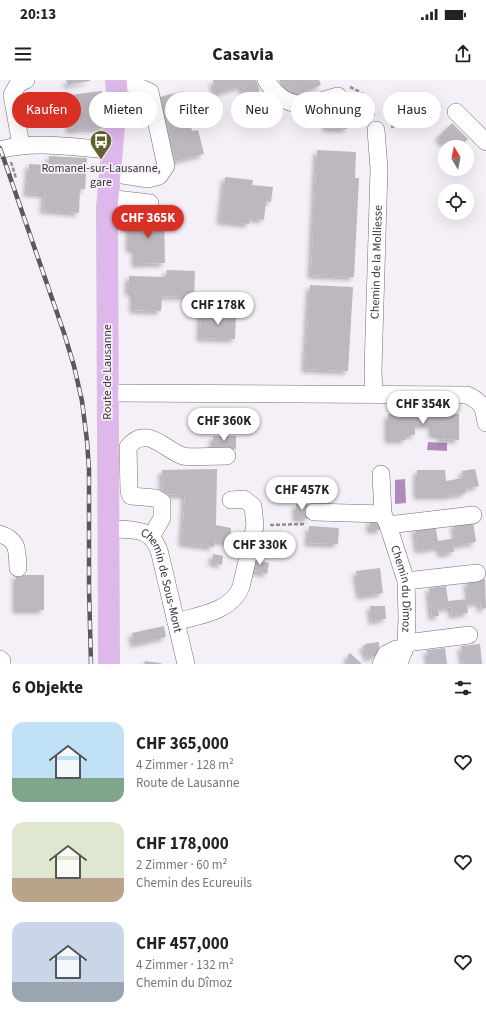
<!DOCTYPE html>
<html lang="de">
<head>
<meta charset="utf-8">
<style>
  :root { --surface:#fff; --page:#f6f6f6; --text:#222; --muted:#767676; --accent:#d93025 }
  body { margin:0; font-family:"Source Sans 3",sans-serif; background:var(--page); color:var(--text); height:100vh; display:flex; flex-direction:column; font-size:15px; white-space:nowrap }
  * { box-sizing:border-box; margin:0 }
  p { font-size:13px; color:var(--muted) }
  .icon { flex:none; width:22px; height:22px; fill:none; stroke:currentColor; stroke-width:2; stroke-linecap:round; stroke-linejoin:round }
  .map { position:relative; height:584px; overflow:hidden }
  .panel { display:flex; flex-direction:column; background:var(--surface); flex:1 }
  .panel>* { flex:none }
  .guide { position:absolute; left:12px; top:12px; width:462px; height:36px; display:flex; gap:8px }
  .needle { width:26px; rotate:350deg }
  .buttons { position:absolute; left:438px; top:60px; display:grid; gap:8px }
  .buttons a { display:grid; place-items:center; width:36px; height:36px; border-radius:50%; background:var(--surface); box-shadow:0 4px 16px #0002; font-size:20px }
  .price { position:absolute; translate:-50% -34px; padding:0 9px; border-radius:14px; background:#fff; color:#222; font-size:13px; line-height:26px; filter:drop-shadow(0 1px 2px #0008) }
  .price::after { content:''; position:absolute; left:50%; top:24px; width:12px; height:9px; margin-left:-6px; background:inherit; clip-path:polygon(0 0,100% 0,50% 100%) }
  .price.active { background:var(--accent); color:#fff }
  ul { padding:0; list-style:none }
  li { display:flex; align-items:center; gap:12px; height:100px; padding:0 12px }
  li span { display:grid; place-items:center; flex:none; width:112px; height:80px; border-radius:12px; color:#555 }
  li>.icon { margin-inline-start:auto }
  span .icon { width:48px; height:48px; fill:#fffc; stroke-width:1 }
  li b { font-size:17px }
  h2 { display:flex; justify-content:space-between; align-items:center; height:48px; padding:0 12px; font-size:17px }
  .tag { padding:0 14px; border-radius:18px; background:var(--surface); box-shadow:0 4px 16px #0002; font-size:14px; line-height:36px }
  .tag.active { background:var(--accent); color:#fff }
  .status { display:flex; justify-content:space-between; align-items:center; height:28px; padding:0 20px; background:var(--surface); direction:ltr }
  .status svg { height:11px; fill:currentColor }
  header { display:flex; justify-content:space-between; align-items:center; height:52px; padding:0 12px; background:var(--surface); font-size:18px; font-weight:700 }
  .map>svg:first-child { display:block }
</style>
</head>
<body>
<div class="status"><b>20:13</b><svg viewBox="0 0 49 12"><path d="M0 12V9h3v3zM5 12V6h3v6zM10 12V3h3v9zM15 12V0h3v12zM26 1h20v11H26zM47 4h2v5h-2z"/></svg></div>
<header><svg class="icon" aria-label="menu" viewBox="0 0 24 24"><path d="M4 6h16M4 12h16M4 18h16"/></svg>Casavia<svg class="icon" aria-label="share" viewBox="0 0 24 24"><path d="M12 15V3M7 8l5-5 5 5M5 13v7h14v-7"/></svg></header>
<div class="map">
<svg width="486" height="584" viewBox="0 0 486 584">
  <defs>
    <filter id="shadow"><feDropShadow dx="-3.5" dy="3.5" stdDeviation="2" flood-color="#0004"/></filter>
  </defs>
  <rect width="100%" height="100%" fill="#f5f0f7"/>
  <!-- water -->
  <g fill="#af8abb">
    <polygon points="428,362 447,363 447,371 427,370"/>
    <polygon points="405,399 406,423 395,424 395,400"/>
  </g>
  <!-- building -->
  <g fill="#bdb8bf" filter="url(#shadow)">
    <polygon points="66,0 90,0 90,1 68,5"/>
    <polygon points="213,0 256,0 260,11 245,16 242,6 215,14"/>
    <polygon points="279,0 319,0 321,5 288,20"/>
    <polygon points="102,11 105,48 70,50 68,29 55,31 54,20 70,18 70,15"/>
    <polygon points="183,11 192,51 198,50 204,74 175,81 160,17"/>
    <polygon points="145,16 146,39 129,40 128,17"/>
    <polygon points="327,23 349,24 347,49 326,48"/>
    <polygon points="452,43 468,59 460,67 453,67 447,61 444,64 438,57"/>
    <polygon points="317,70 356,72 355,98 359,98 354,197 311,195"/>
    <polygon points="49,76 87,78 85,109 80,109 79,133 43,130 45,114 27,113 29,84 48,85"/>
    <polygon points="225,97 253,100 252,105 273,107 271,122 266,121 264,140 250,138 249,144 220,141"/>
    <polygon points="130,135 164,138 165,183 135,184 135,169 129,169"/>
    <polygon points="167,190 195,191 194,217 162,216 161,231 133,230 133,212 128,212 129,196 166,197"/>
    <polygon points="310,205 353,207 348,291 305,289"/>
    <polygon points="201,232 236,233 235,259 200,258"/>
    <polygon points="388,334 459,334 459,360 441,359 441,355 432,355 432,345 415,345 415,355 406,355 406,360 388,360"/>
    <rect x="213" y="356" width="23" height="13"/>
    <polygon points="217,389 216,445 231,448 230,463 214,460 214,467 182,463 185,415 163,414 162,390"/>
    <polygon points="475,389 479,406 465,409 466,413 445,416 417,416 417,390 445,390 446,401 463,398 462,391"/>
    <polygon points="296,424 308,424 308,439 296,438"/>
    <polygon points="370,440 382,442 381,450 370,450"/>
    <polygon points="473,441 476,462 453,466 454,472 441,474 440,467 418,470 415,448 435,445 438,461 456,458 454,444"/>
    <polygon points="309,446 339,448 338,464 308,463"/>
    <polygon points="213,474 223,476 222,485 212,482"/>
    <polygon points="252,479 269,483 267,494 250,490"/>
    <polygon points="380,488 383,513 360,516 356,491"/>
    <rect x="16" y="495" width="28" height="35"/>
    <polygon points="485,499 486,528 481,529 480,522 467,524 468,533 452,535 451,527 438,529 439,536 432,537 429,508 446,506 448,521 469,519 467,501"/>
    <polygon points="370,526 385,526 386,539 372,541"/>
    <polygon points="164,546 166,557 134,564 132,553"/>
    <polygon points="379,562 379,570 376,576 367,578 366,571 364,571 363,566 366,565 365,564"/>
    <polygon points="480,564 482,584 463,584 461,566"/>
    <polygon points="445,568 447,584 429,584 427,570"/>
    <polygon points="350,573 362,584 345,584 348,581 348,575"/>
    <polygon points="145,581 161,583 161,584 144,584"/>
  </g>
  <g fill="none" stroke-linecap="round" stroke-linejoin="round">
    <!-- minor casing -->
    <g stroke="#726e74" stroke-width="18">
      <g id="minor">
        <path d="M266,0C286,33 307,25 338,16"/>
        <polyline points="456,32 486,62"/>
        <polyline points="21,65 12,15 18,4 26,0"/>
        <path d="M0,70C36,60 75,68 112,70"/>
        <polyline points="110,93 148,99 159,96 166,86 150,12 123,0"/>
        <polyline points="107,118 150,123"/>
        <path d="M107,313L467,315C482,322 484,327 486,343"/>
        <path id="s1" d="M374,314L373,290L379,89L376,50"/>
        <path id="s2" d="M381,394L383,434L388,445L406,501L407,537L406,563L399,584"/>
        <polyline points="314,432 383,434"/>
        <polyline points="388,445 473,435"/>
        <path id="s3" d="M109,449C133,450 152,446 160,474L186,584"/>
        <path d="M0,454C19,460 17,471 18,488"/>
        <path d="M151,457L162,438V422L155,418L131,416L129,411L128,367C146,344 165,370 183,376C191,378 217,376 227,376"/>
        <polyline points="406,501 477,493"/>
        <path d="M176,542C199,535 231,532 241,507L255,446L253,426L244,419L231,420"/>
        <polyline points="406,563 469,555"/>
        <polyline points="0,579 2,581 2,584"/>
        <polyline points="381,584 386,574 396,569 404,571"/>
      </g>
    </g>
    <!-- major casing -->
    <g stroke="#cfcfcf" stroke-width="22">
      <polyline id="major" points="109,584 107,128 117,11 116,0"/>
    </g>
    <!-- path -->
    <g stroke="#928e93" stroke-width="2.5" stroke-dasharray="4 2" stroke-linecap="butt">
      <path d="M350,7C366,14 372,19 374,37"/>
      <polyline points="391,47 442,32"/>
      <polyline points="11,82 16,98"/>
      <polyline points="270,445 305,444"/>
    </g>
    <!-- minor -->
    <use href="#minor" stroke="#fff" stroke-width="17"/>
    <!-- major -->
    <use href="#major" stroke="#deb7eb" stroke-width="21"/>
    <!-- rail casing -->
    <g stroke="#5b585c" stroke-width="4.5">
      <polyline id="rail" points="0,68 64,253 74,286 82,321 87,361 89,390 89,508 91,584"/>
    </g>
    <!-- rail -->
    <use href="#rail" stroke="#f5f0f7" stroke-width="3" stroke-dasharray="9" stroke-linecap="butt"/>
  </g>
  <!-- icons -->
  <defs>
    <g id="bus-pin" transform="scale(1.15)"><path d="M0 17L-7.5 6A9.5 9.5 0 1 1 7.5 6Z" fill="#63622e" stroke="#f5f0f7"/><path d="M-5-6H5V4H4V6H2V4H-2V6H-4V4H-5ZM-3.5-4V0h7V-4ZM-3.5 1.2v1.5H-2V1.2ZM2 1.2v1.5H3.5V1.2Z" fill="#fff"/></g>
  </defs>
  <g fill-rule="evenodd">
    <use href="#bus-pin" x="101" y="61"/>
  </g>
  <g text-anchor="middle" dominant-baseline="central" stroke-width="3.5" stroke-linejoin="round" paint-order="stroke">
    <!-- poi labels -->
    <g font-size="12" fill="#383639" stroke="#f5f0f7">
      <text x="101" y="88">Romanel-sur-Lausanne,<tspan x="101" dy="14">gare</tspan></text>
    </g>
    <!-- street labels -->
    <g font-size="12" fill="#383639" stroke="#f5f0f7">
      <text stroke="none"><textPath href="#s1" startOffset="132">Chemin de la Molliesse</textPath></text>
      <text transform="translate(107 292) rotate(-90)">Route de Lausanne</text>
      <text stroke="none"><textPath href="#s3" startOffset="88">Chemin de Sous-Mont</textPath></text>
      <text stroke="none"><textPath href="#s2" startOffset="118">Chemin du Dîmoz</textPath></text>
    </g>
  </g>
</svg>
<div class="buttons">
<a><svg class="needle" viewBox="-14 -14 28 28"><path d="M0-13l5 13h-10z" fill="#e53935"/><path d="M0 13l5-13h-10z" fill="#767676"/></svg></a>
<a><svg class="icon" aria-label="locate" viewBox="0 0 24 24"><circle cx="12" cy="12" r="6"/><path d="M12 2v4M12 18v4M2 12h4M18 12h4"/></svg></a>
</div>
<b class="price active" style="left:148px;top:159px">CHF 365K</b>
<b class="price" style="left:218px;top:246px">CHF 178K</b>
<b class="price" style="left:423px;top:345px">CHF 354K</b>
<b class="price" style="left:224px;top:362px">CHF 360K</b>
<b class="price" style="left:302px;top:431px">CHF 457K</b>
<b class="price" style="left:260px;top:486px">CHF 330K</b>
<div class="guide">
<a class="tag active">Kaufen</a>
<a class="tag">Mieten</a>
<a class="tag">Filter</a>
<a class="tag">Neu</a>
<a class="tag">Wohnung</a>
<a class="tag">Haus</a>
</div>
</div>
<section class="panel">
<h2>6 Objekte<svg class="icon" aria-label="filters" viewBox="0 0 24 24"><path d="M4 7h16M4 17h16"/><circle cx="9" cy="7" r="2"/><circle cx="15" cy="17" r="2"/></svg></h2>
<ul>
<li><span style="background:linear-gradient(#bfe0f5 70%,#7fa58c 0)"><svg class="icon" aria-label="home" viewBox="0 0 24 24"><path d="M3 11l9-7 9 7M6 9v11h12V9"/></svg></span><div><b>CHF 365,000</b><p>4 Zimmer · 128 m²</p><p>Route de Lausanne</p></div><svg class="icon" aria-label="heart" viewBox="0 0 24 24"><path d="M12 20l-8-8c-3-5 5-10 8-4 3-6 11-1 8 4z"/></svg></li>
<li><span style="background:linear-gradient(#dfe7d0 70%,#b9a48a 0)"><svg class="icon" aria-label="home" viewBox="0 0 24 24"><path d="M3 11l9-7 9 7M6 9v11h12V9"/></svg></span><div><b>CHF 178,000</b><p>2 Zimmer · 60 m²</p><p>Chemin des Ecureuils</p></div><svg class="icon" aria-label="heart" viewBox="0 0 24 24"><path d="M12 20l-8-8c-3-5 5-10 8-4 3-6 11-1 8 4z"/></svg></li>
<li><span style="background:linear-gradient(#c9d6e8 75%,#9aa5b1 0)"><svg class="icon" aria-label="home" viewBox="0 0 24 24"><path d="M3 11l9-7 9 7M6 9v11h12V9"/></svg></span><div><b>CHF 457,000</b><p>4 Zimmer · 132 m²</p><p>Chemin du Dîmoz</p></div><svg class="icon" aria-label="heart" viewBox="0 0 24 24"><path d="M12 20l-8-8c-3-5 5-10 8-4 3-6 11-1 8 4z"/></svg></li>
</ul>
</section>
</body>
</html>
